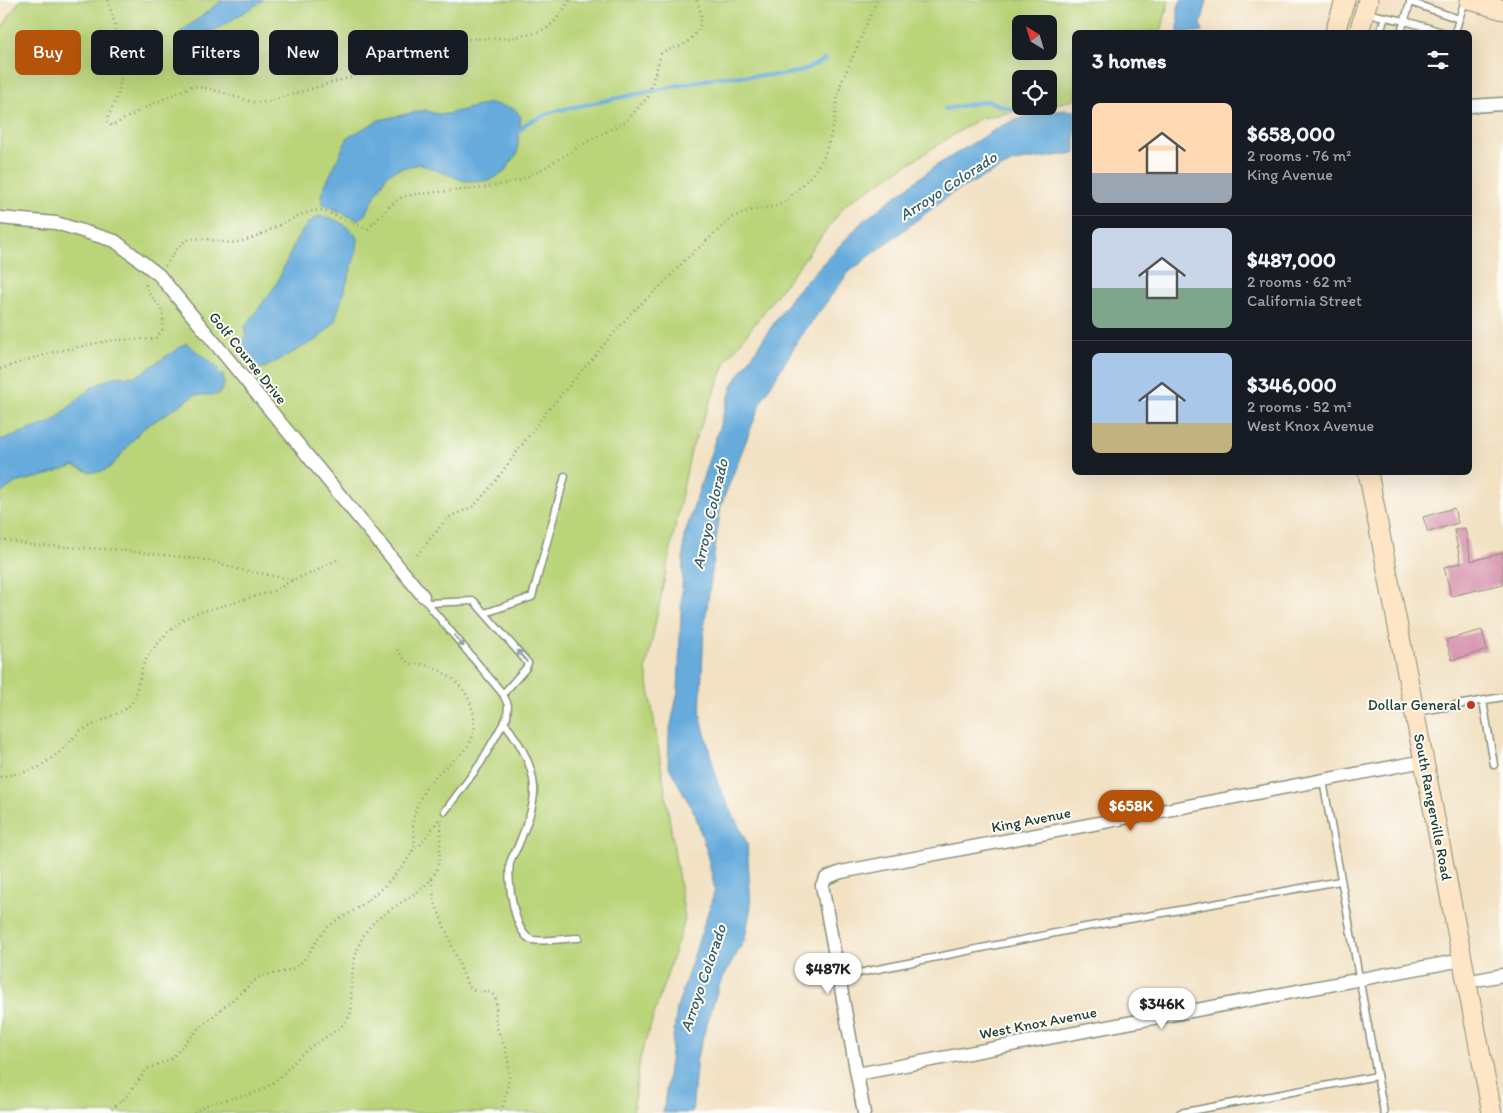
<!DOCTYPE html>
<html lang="en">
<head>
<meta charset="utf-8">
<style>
  :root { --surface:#171b24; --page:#242831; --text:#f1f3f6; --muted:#9ea1a6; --line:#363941; --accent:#b45309 }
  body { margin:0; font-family:Itim,sans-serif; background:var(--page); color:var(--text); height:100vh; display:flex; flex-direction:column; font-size:19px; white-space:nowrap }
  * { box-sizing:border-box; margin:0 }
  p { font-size:16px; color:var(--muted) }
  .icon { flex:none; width:28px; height:28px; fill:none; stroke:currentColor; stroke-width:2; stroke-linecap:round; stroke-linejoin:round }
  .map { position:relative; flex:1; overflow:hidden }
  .sheet { position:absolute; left:1072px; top:30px; width:400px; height:445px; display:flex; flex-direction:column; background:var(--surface); border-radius:8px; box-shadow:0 5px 20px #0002 }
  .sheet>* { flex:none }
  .banner { position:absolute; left:15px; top:30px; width:475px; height:45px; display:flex; gap:10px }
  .needle { width:32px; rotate:322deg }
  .tools { position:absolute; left:1012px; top:15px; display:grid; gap:10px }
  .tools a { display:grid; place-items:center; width:45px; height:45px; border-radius:8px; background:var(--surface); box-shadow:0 5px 20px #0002; font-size:25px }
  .price { position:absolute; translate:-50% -42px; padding:0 11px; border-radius:18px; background:#fff; color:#222; font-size:16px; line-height:32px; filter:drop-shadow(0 1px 2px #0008) }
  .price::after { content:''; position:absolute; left:50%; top:30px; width:15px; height:11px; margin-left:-8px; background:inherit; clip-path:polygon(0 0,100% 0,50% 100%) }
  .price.current { background:var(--accent); color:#fff }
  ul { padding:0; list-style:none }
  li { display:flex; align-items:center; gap:15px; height:125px; padding:0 20px }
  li+li { border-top:1px solid var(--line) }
  li span { display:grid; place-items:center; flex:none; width:140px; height:100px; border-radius:8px; color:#555 }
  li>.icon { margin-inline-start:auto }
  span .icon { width:60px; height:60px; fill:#fffc; stroke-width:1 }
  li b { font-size:21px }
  h2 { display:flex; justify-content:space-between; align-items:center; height:60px; padding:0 20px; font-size:21px }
  .chip { padding:0 18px; border-radius:8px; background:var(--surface); box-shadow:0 5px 20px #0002; font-size:18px; line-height:45px }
  .chip.current { background:var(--accent); color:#fff }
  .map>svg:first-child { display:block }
</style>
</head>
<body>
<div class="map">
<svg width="1503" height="1113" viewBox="0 0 1503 1113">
  <rect width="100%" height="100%" fill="#fdfcf7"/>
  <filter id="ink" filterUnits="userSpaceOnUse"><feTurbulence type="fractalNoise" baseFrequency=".02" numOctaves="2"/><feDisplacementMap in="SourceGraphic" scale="10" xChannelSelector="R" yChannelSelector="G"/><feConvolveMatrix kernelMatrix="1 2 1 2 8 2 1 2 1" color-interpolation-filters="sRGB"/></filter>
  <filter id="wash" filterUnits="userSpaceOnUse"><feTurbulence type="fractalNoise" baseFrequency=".0096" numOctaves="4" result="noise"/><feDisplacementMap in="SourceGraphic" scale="20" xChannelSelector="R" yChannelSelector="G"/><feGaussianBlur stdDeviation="1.12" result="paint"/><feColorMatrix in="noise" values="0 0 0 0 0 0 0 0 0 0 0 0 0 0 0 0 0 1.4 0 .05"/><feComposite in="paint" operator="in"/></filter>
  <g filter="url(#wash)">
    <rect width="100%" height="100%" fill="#f2e1c3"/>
    <!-- green -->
    <path fill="#bad479" stroke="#6c8856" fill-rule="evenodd" d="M20,0H1169L1161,32H1075V100L1049,105V79H1021V106H1042L978,119L846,204L727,360L691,450L646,669L685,919L640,1058L633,1113H0V31ZM1021,24H1049V51H1021Z"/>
    <!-- water -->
    <g fill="#66abdc" stroke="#427488">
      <polygon points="223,0 264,0 214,31 199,33 179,33"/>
      <polygon points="1181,0 1207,0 1201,25 1203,32 1178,32 1178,7"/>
      <polygon points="490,103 515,109 521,117 517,154 504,172 489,181 465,181 420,164 398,169 387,175 364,216 357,220 323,204 321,194 348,137 379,120 425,110 436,114 447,114"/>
      <polygon points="1064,110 1075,111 1075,153 1013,162 952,193 848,273 797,342 762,400 721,505 704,629 700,714 718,784 747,843 751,906 745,939 719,985 697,1056 692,1113 663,1113 677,1008 715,890 706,849 695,814 668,765 669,734 678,691 684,537 733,384 793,295 862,222 934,167 1001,126 1030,115"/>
      <path d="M319,216C337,219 345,223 358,238L357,250L334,323L318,339L264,368C248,368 243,356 240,343L246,338L245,327L276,285L296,240L307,224Z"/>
      <polygon points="186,343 219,369 216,371 221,376 223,374 224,385 220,393 216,395 195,395 141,430 112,466 106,470 98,472 89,472 74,466 48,475 15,483 0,494 0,440 52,422 92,387 113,377 137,376"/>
    </g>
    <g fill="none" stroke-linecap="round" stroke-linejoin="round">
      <!-- stream -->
      <g stroke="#66abdc" stroke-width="4">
        <polyline points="945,109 987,101 1030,115 1033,118"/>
        <polyline points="517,133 527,123 555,111 719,77 781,75 802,71 826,59"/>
      </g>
    </g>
    <g id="blocks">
      <!-- building -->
      <g fill="#d68eaa">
        <polygon points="1454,508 1458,523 1428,532 1423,517"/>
        <polygon points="1465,528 1471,561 1503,553 1503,584 1451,596 1444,567 1461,563 1454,530"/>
        <polygon points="1482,630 1487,650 1452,660 1446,640"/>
      </g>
    </g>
  </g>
  <g filter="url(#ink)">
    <use href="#blocks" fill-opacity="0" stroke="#888f7c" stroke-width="1"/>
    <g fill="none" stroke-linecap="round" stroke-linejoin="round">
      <!-- service casing -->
      <g stroke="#888f7c" stroke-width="9">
        <g id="service">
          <polyline points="1410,2 1459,19"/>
          <polyline points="1365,13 1405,21 1442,32"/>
          <polyline points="1380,32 1385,17"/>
          <polyline points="1401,32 1411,0"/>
          <polyline points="1455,32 1465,0"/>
          <polyline points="423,596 431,608 503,694 508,705 507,717 480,764 445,811"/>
          <polyline points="428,603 474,601 528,663 526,668 503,694"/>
          <polyline points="485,613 532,597 565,476"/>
          <polyline points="1483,701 1494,765"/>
          <polyline points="1416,712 1503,697"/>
          <path d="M504,722C519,742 532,762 534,787C535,807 525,828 518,846C516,851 511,857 510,863C507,879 514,936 533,940C544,942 567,938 579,938"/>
          <polyline points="1323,781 1384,1113"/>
          <polyline points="839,977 1080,928 1340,881"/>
          <polyline points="1180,1113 1377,1076"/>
        </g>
      </g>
      <!-- minor casing -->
      <g stroke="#888f7c" stroke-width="15">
        <g id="minor">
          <polyline points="1470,106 1503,104"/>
          <polyline points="0,218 56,223 115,241 159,275 423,596"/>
          <polyline points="1466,982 1503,975"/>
          <polyline points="857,1074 1462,960"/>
          <polyline points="864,1113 822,885 826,878 841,872 1424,761"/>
        </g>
      </g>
      <!-- secondary casing -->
      <g stroke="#888f7c" stroke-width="21">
        <g id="secondary">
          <polyline points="1470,0 1503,10"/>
          <polyline points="1335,32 1345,0"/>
          <polyline points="1359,32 1368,0"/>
          <polyline points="1368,472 1492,1113"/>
        </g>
      </g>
      <!-- path -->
      <g stroke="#888f7c" stroke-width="2.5" stroke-dasharray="1 4" stroke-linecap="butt">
        <path d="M108,0C116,27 126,66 118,94C115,103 110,111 107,120L108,123L112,126L148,106L192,86L211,89L252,102H266L396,64L449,44L468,39L510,38L532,34L547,28L556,20L570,0"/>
        <path d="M368,229L393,203L402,197L416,194L483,188L518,181L539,171L592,139L619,125L627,120L648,97L661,54C667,49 673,49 680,46C699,38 707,18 696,0"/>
        <path d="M165,266C173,257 177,244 188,240C202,235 223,245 238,242C267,237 293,212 321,210L372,231"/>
        <path d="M0,369L53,352L113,340L155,339L162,331C168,301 149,303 146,285L149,282"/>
        <polyline points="0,539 32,545 119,550 208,560 238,569 293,580"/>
        <polyline points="417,555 445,521 451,516 474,506 494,483 544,415 631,313 667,280 684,261 733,217 744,212 777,206 786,201 811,176 823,159 828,145 834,124 837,100 841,84 877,0"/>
        <polyline points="0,777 25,772 39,767 60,752 80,731 124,710 131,704 135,697 143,665 149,654 167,633 184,619 197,613 274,591 293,580 316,571 338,559"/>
        <polyline points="412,851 420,845 440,818"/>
        <path d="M432,879L434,900L467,984C475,996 487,987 494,996C499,1002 494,1015 496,1023C497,1030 501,1037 504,1045C513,1072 509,1086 501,1113"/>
        <path d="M108,1113L126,1097L147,1069L171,1059L198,1029L258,978C271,972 285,974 297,966C310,957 314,941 325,930C334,920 348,915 359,907C377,894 403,870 413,850C417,841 413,832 413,824C413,812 420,798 426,788C446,756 489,753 470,702C463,683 440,667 421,664C417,663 413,665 410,663C405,661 401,654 397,650"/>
        <path d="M194,1113C214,1095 248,1102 271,1084C280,1078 286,1071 293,1063C304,1051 318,1042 332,1033C339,1028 347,1023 350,1014C353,1007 351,999 351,992C352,972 354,950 365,933C381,907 429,895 437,868C442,852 439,835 442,819"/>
      </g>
      <!-- service -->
      <use href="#service" stroke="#fff" stroke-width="6"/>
      <!-- minor -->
      <use href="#minor" stroke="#fff" stroke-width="12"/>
      <!-- secondary -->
      <use href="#secondary" stroke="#fde5c5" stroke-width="19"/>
    </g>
    <!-- one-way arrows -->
    <defs><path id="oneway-shaft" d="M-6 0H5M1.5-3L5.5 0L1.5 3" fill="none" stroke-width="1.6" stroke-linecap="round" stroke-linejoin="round" transform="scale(1.25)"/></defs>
    <g stroke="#8f9e9a">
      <use href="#oneway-shaft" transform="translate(459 641) rotate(50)"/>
      <use href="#oneway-shaft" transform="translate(522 656) rotate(-130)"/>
    </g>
  </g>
  <!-- markers -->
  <circle fill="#c8321e" stroke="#fdfcf7" stroke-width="2" cx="1471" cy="705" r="5"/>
  <g text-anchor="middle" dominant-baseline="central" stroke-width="4" stroke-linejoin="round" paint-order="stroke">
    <!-- street labels -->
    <g font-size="15" fill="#1f3d34" stroke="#fdfcf7">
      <text transform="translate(248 358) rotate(51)">Golf Course Drive</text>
      <text transform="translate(1433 807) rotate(79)">South Rangerville Road</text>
      <text transform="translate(1031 820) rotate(-11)">King Avenue</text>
      <text transform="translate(1038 1023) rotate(-11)">West Knox Avenue</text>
    </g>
    <!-- poi labels -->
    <g font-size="15" fill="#1f3d34" stroke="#fdfcf7" text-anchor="end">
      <text x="1461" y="705">Dollar General</text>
    </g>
    <!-- water labels -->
    <g font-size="16" font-style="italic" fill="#345e66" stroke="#fdfcf7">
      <text transform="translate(948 186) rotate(-33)">Arroyo Colorado</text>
      <text transform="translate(710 514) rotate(-77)">Arroyo Colorado</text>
      <text transform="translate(703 978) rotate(-71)">Arroyo Colorado</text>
    </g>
  </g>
</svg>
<div class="tools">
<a><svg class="needle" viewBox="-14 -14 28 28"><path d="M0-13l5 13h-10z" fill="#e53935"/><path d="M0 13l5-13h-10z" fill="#9ea1a6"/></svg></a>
<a><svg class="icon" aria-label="locate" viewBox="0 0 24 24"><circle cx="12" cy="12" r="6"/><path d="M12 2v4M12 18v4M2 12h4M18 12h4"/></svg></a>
</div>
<b class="price current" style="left:1131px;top:832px">$658K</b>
<b class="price" style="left:828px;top:995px">$487K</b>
<b class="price" style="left:1162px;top:1030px">$346K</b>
<div class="banner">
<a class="chip current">Buy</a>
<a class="chip">Rent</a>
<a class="chip">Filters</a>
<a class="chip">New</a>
<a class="chip">Apartment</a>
</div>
<section class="sheet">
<h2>3 homes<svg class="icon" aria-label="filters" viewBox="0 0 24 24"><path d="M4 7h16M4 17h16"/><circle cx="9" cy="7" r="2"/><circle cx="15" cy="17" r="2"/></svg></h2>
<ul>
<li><span style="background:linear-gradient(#ffd9b3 70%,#9aa5b1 0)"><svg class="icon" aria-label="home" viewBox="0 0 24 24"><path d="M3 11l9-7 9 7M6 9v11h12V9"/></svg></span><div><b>$658,000</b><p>2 rooms · 76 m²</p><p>King Avenue</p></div></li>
<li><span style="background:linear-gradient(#c9d6e8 60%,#7fa58c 0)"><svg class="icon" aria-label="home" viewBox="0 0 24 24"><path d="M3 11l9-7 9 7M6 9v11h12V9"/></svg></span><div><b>$487,000</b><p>2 rooms · 62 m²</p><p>California Street</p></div></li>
<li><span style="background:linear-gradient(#a9c7e8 70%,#c2b280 0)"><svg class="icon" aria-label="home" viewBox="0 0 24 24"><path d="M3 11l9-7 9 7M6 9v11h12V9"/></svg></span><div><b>$346,000</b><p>2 rooms · 52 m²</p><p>West Knox Avenue</p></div></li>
</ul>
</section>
</div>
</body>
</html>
